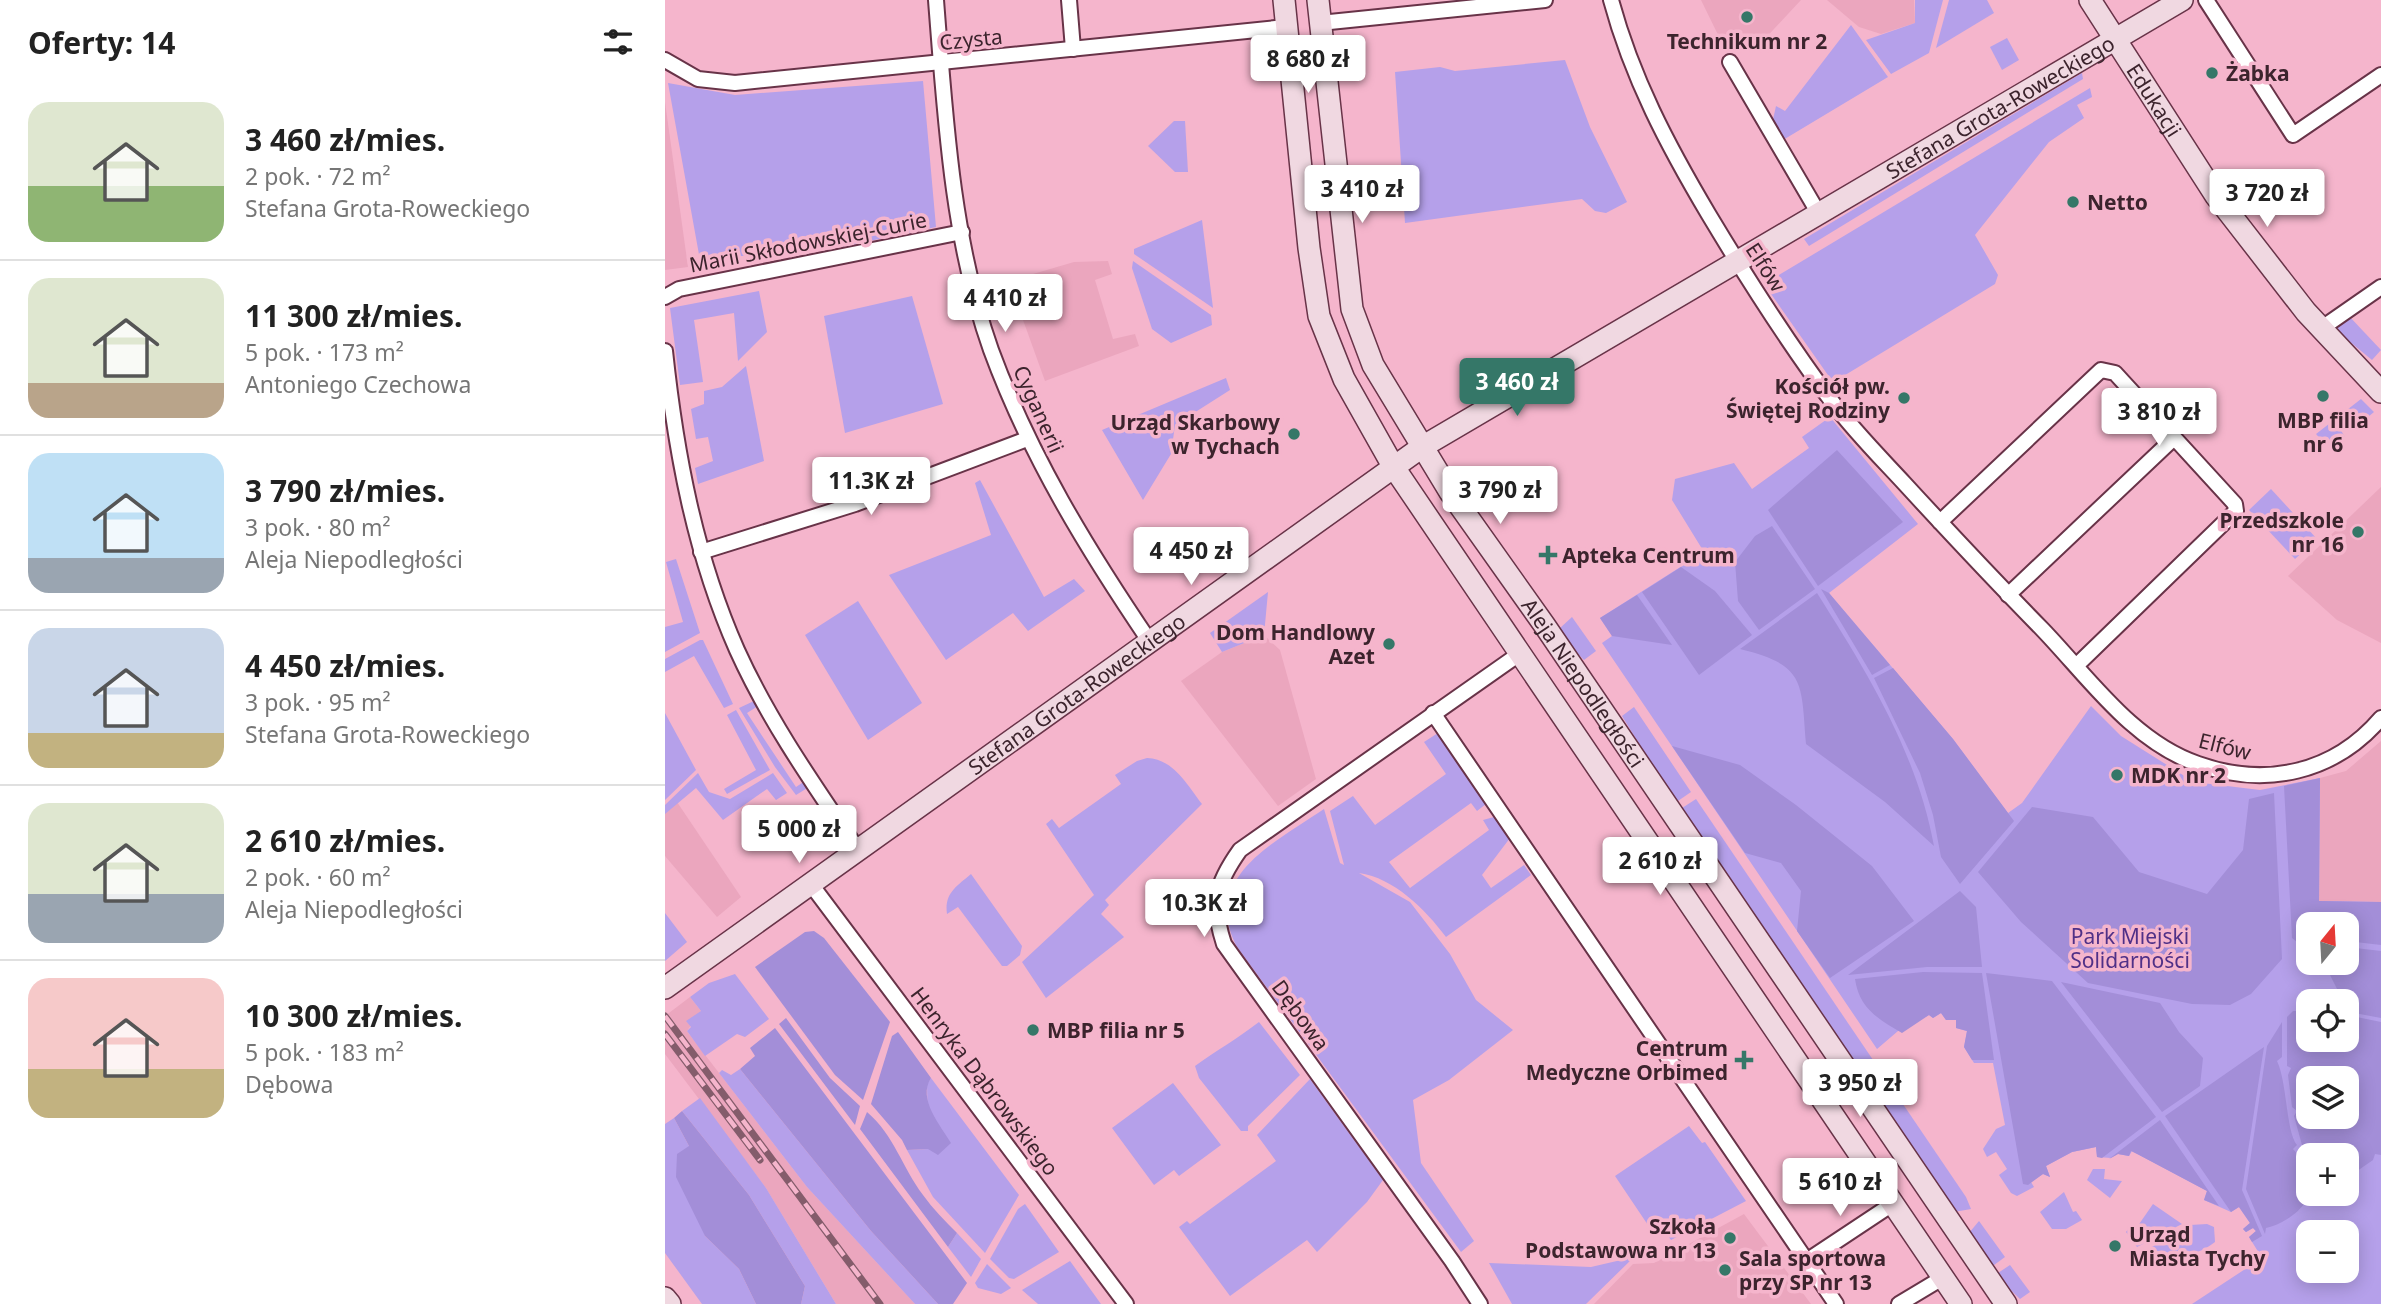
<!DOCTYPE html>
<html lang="pl">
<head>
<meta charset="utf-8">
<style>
  :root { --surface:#fff; --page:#f6f6f6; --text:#222; --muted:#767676; --line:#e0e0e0; --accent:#357768 }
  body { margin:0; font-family:"Noto Sans",sans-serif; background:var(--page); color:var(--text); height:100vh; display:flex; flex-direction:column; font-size:26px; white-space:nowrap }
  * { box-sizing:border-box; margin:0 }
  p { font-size:23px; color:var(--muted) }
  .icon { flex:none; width:38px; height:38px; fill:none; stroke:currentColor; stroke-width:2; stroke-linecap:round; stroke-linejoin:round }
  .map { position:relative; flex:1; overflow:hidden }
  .side { display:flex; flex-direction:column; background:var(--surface); width:665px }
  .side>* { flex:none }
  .needle { width:46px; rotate:18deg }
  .fabs { position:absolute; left:1631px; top:912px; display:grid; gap:14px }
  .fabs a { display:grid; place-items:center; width:63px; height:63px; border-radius:14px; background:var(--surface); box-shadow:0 4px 18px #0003; font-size:35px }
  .price { position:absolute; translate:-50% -60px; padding:0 16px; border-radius:7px; background:#fff; color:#222; font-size:23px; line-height:46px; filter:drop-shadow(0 2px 4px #0008) }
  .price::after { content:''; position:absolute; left:50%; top:42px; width:21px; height:16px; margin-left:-10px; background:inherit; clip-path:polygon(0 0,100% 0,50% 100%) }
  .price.selected { background:var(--accent); color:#fff }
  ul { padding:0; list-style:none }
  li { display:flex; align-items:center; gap:21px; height:175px; padding:0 28px }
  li+li { border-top:2px solid var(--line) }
  li span { display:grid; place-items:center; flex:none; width:196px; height:140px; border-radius:21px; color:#555 }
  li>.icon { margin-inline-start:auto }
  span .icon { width:84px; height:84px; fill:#fffc; stroke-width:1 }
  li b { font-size:30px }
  h2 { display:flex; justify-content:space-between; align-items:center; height:84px; padding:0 28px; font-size:30px }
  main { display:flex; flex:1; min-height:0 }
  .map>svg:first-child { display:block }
</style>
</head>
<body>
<main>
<section class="side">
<h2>Oferty: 14<svg class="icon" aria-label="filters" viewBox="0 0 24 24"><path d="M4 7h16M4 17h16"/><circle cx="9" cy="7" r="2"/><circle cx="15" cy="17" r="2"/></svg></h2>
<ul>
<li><span style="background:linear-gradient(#dfe7d0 60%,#8fb573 0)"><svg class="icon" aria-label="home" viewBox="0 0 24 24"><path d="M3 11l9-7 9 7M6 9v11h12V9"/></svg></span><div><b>3 460 zł/mies.</b><p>2 pok. · 72 m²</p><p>Stefana Grota-Roweckiego</p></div></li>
<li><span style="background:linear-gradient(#dfe7d0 75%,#b9a48a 0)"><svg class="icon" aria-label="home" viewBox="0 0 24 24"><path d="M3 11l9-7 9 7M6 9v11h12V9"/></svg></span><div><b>11 300 zł/mies.</b><p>5 pok. · 173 m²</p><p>Antoniego Czechowa</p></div></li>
<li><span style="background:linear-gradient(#bfe0f5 75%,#9aa5b1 0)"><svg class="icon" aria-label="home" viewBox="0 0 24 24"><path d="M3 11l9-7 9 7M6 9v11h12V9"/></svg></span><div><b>3 790 zł/mies.</b><p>3 pok. · 80 m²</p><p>Aleja Niepodległości</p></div></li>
<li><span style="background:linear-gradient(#c9d6e8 75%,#c2b280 0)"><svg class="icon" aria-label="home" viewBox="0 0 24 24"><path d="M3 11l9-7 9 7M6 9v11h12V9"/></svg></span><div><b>4 450 zł/mies.</b><p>3 pok. · 95 m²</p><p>Stefana Grota-Roweckiego</p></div></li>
<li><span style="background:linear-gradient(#dfe7d0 65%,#9aa5b1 0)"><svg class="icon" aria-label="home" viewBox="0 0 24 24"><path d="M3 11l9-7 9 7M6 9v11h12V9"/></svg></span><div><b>2 610 zł/mies.</b><p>2 pok. · 60 m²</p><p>Aleja Niepodległości</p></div></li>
<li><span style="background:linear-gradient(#f6c9c9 65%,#c2b280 0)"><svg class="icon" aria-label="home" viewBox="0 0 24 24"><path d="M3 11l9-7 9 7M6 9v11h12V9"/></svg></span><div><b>10 300 zł/mies.</b><p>5 pok. · 183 m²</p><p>Dębowa</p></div></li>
</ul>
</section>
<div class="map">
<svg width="1716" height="1304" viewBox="0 0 1716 1304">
  <rect width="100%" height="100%" fill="#f5b5cc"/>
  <!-- built -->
  <g fill="#eba6be">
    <polygon points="1036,0 1136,0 1096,43 1086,34 1058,45"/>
    <polygon points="1162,0 1249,0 1250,23 1216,34 1194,27"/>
    <polygon points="0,102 23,267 0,270"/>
    <polygon points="443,261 447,274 430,280 448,339 470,334 474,346 380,381 344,281 409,262"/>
    <polygon points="1716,487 1716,643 1672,620 1623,576"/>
    <polygon points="599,635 615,650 651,779 613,806 516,681 557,652"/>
    <polygon points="1716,741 1716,902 1654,901 1655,778 1681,771"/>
    <polygon points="12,802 76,897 52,917 0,856 0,812"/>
    <polygon points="25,997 36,1011 22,1031 24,1034 142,1187 250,1304 171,1304 101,1188 0,1054 0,1016"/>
    <polygon points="1079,1214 1146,1304 929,1304 968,1264 989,1263"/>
  </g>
  <!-- green -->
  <g fill="#b5a0ea" fill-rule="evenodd">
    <polygon points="1250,0 1278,0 1264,53 1226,74 1201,40 1250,23"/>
    <polygon points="1284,0 1322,0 1329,13 1271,48"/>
    <polygon points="1186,25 1223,77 1118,140 1107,124 1111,106 1120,111"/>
    <polygon points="1342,38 1354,60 1337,70 1325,47"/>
    <polygon points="900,60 925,127 962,202 941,213 930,211 917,199 740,223 730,72 775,67 790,71"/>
    <polygon points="1417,73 1418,79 1144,246 1139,239"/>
    <polygon points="258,81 271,227 181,246 35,260 3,83 70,95"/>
    <polygon points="1425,88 1427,97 1412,105 1419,118 1384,142 1310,235 1333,275 1330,284 1172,380 1165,378 1099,284"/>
    <polygon points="509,121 520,121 523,172 510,172 483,146"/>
    <polygon points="537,220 548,308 469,254 469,249"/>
    <polygon points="468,261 546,315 547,325 506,343 487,329 467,268"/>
    <polygon points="94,291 102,332 73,361 69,313 29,320 38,382 15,385 5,308"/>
    <polygon points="247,296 278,404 180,433 159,316"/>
    <polygon points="1683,315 1716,350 1707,360 1673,332 1673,323"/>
    <polygon points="81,366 99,461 33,484 30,468 48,461 43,437 31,439 26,409 39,404 39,391 57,387"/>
    <polygon points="561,378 565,390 510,425 506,454 478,500 437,430"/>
    <polygon points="1696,399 1709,412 1697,422 1691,415 1675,429 1680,437 1673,441 1668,436 1660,444 1651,434"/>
    <path d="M1165,417L1253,524L1164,593L1288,739L1343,813L1357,803L1426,706L1456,736L1529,782L1595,790L1655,778L1654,901L1716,902V1304H1527L1597,1258L1584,1237L1591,1231L1588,1228L1581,1232L1578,1229L1585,1223L1574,1207L1566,1212L1539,1200L1542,1191L1467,1151L1464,1156L1453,1154L1446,1158L1432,1157L1431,1147L1407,1152L1381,1166L1385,1177L1378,1174L1366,1182L1369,1187L1352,1196L1346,1193L1334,1175L1342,1169L1331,1152L1322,1157L1318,1149L1331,1129L1340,1125L1328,1063H1309L1299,1047L1302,1031L1291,1028V1020H1281L1276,1013L1268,1018L1264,1015L1233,1031L1212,1049L937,643L947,636L935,618L1039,552L1007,500L1010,479L1069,463L1087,489L1144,448L1137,437ZM1643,924H1682V962H1643ZM1643,1001H1682V1040H1643ZM1643,1078H1682V1116H1643ZM1643,1155H1682V1194H1643ZM1643,1232H1682V1270H1643Z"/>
    <polygon points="315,480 379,597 409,579 420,591 363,631 348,613 281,660 224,575 326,535 310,483"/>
    <polygon points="1606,489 1652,539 1630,559 1584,510"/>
    <polygon points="11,559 35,633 0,652 0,627 18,622 1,562"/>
    <polygon points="603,592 599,635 557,652 545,633"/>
    <polygon points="193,601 257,703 203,740 140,635"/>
    <polygon points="907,617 931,651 919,660 900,641 894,629"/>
    <polygon points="35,640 38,640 68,704 59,708 29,656 0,672 0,659"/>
    <polygon points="89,701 93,706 82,713 131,787 140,781 144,787 131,795 110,767 74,708"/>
    <polygon points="969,707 1026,792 1010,803 957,716"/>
    <polygon points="71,710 105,770 62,794 59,789 91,770 62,715"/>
    <polygon points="0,713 31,770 0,800"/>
    <path d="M773,733L821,804L812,811L806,803L724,862L745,888L824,830L818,820L829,817L845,838L817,875L826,888L859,865L866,875L781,937C760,909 729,878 694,873L745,902L785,954L811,1000L848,1030L784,1080L748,1100L756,1163L809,1241L796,1252L572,947C535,877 611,842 659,809L675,863L679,865L665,811L688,796L710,825L781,774L759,742Z"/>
    <path d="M482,758C509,759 522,785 537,804L440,900L444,905L436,914L459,937L381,998L357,962L429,895L381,824L387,819L394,828L456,784L450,775L472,761Z"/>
    <polygon points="33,773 44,792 65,799 108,773 122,793 111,800 102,789 58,820 31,788 0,814 0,805"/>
    <polygon points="1031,799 1301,1197 1306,1209 1289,1212 1014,810"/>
    <path d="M306,874L357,946L355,955L342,966H337L293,907L282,914C279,893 292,886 306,874Z"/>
    <polygon points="0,913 22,942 0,961"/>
    <polygon points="70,974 104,1019 80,1037 72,1034 40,1056 22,1031 26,1027 21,1021 36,1011 25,997 44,983"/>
    <path d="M594,1022L635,1075L583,1126V1131H576L534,1078L530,1066C552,1050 572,1039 594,1022Z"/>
    <polygon points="75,1069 206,1231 273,1304 250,1304 142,1187 54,1073 57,1070 66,1075"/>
    <polygon points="266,1078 354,1195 320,1253 268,1197 242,1150 263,1149 262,1084"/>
    <polygon points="645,1079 718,1180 702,1202 652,1252 642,1240 565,1296 514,1227 522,1221 525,1224 611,1161 592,1135"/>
    <polygon points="508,1083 556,1145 514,1176 509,1170 489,1185 447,1128"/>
    <polygon points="35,1098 101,1188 171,1304 136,1304 140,1286 84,1195 17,1111"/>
    <polygon points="9,1118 24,1146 40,1236 74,1269 91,1304 37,1304 0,1253 0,1124"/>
    <polygon points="1024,1126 1037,1143 1040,1142 1081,1201 1006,1240 1000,1232 991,1237 950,1176"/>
    <polygon points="1428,1169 1440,1169 1439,1179 1457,1181 1445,1198 1422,1180"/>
    <polygon points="1399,1192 1408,1212 1411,1211 1417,1220 1401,1229 1387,1229 1375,1212"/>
    <polygon points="360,1204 394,1252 349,1279 344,1278 325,1259 353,1209"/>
    <polygon points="1488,1204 1517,1224 1472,1247 1461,1232 1465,1227 1470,1230"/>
    <polygon points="1314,1221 1340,1257 1325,1268 1304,1233"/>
    <path d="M1542,1224L1549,1227L1550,1242C1530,1258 1508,1258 1485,1248L1525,1225Z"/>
    <polygon points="292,1233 316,1259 306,1277 283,1247"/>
    <polygon points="969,1257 921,1304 847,1304 824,1263 926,1267"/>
    <polygon points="405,1261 436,1304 373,1304 357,1290"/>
    <polygon points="322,1264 346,1288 336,1294 313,1288 310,1283"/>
    <polygon points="1345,1265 1365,1292 1355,1299 1330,1275"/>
  </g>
  <!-- forest -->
  <g fill="#a38ed8" fill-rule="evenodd">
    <polygon points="1172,450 1238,522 1153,586 1103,510"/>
    <polygon points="1107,526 1150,589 1094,630 1073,601 1070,562 1090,536"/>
    <polygon points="1016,567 1050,591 1087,635 1034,675 977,592"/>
    <polygon points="1156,589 1164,593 1225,665 1207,675"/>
    <path d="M1152,593C1202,672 1252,753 1269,846L1220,802L1141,744C1136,682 1141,665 1075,649Z"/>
    <polygon points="972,595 1007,645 947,636 935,618"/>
    <polygon points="1228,668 1288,739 1349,821 1295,884 1276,857 1268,815 1255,773 1209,678"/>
    <polygon points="1007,746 1075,765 1131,805 1207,866 1249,921 1165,978 1132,931 1136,891 1116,863 1080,853"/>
    <polygon points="1655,778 1654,901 1716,902 1716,945 1682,941 1682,924 1643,924 1643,945 1637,946 1627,938 1619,786"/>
    <polygon points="1609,793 1617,959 1586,994 1565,1005 1527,1004 1423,983 1356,922 1313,872 1367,807 1428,817 1474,872 1542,894 1578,850 1584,799"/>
    <polygon points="1295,891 1311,907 1317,967 1262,967 1183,975"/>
    <polygon points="149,931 159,938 225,1022 198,1100 170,1075 90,967 140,932"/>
    <polygon points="1682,947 1716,951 1716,1018 1684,1012 1682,1001 1678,1001 1659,963 1682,962"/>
    <path d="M1258,972L1317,973L1329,1060H1307L1299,1047L1302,1031L1291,1028V1020H1281L1276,1013L1268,1018L1264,1015L1237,1033C1213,1019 1194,1008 1190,979Z"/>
    <polygon points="1321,973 1387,981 1491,1117 1437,1158 1432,1157 1431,1147 1407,1152 1381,1166 1385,1177 1378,1174 1363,1185 1358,1184"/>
    <polygon points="1396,982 1495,1003 1514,1032 1538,1058 1535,1086 1497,1112"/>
    <path d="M1628,1011H1643V1040H1682V1015L1716,1022V1155L1710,1154L1708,1160L1682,1178V1155H1643V1167L1629,1116L1632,1111L1627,1107L1623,1075L1626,1068L1622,1066V1017ZM1643,1078H1682V1116H1643Z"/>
    <polygon points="121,1018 165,1078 195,1106 190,1125 114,1024"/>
    <path d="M1617,1022V1057L1612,1061C1622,1081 1621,1132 1632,1145L1628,1149L1636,1158L1634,1165L1639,1166L1643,1177V1194H1650L1652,1199L1646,1202L1642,1200C1634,1213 1616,1225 1601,1228L1600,1234L1581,1189L1602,1046Z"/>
    <polygon points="110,1028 302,1283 288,1304 273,1304 206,1231 75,1069 90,1056 85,1048"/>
    <path d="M233,1032L266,1078C252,1099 276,1126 286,1143L273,1155L263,1149L242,1150L237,1140L206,1104L227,1036Z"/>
    <polygon points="1599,1047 1577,1190 1597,1236 1587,1242 1584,1237 1591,1231 1588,1228 1581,1232 1578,1229 1585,1223 1574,1207 1566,1212 1500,1116"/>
    <polygon points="17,1111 84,1195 140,1286 136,1304 91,1304 74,1269 40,1236 11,1177 12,1154 24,1146 9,1118"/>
    <path d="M202,1112C229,1135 237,1167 258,1195C268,1209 280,1221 292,1233L283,1247L195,1129Z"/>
    <polygon points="1495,1120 1554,1206 1539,1200 1542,1191 1474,1155 1466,1151 1464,1156 1453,1154 1444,1159"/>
  </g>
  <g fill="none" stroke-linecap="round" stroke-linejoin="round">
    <!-- street casing -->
    <g stroke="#683348" stroke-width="18">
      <g id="street">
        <path d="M271,0C280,115 287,240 326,350C365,456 422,549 485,642"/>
        <polyline points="404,0 408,49"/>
        <path d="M946,0C967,78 1003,146 1044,215C1083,280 1123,343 1168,403C1190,432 1215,457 1239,483C1285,533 1331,582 1378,630C1424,678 1468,742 1533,764C1601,788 1669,773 1716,718"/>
        <polyline points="1541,0 1628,135 1716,75"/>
        <polyline points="655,23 880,0"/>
        <polyline points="0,60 33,79 70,83 621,27"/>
        <polyline points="1065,62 1154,214"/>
        <polyline points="0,297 14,289 297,232"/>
        <polyline points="1657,328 1716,287"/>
        <path d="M0,351C11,454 30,555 72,650C104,721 149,785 193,850"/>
        <polyline points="1275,522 1436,370 1450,373 1570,504 1571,511 1412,665"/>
        <polyline points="36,552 190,504 362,439"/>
        <polyline points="1343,595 1509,438"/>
        <polyline points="768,713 1171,1304"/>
        <polyline points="145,883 461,1304"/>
        <polyline points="1140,1262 1229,1203"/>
        <path d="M815,1304L787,1261L559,944C546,904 550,885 575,850L857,652"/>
        <polyline points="1234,1304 1279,1277"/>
      </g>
    </g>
    <!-- secondary casing -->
    <g stroke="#683348" stroke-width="24">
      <g id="secondary">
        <polyline points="619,0 644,248 654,316 679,379 728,466 1296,1304"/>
        <path id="s1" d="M653,0L687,309L708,365L785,492L880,626L1341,1304"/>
        <path id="s2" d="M1425,0L1551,196L1641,312L1716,392"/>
        <path id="s3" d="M0,988L757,447L1517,0"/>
        <polyline points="0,1298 5,1304"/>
      </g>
    </g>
    <!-- street -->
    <use href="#street" stroke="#fff" stroke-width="14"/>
    <!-- secondary -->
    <use href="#secondary" stroke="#f0d8e1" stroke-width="21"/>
    <!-- rail casing -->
    <g stroke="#845c6b" stroke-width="7">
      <g id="rail">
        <polyline points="0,1016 215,1304"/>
        <polyline points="0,1034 95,1160"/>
      </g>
    </g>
    <!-- rail -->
    <use href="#rail" stroke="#f5b5cc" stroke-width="4.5" stroke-dasharray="13" stroke-linecap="butt"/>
  </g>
  <!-- markers -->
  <g fill="#357768" stroke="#f5b5cc" stroke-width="2.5">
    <circle cx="1082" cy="17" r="7"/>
    <circle cx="1547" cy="73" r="7"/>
    <circle cx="1408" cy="202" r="7"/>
    <circle cx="1658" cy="396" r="7"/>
    <circle cx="1239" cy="398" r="7"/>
    <circle cx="629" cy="434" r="7"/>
    <circle cx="1693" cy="532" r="7"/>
    <path d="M879.5 544.5h7v7h7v7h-7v7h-7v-7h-7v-7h7z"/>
    <circle cx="724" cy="644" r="7"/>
    <circle cx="1452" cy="775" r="7"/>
    <circle cx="368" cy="1030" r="7"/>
    <path d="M1075.5 1049.5h7v7h7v7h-7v7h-7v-7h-7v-7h7z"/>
    <circle cx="1065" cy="1238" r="7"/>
    <circle cx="1450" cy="1246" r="7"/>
    <circle cx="1060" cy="1270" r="7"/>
  </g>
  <g text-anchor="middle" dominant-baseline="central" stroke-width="7" stroke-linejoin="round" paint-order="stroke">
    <!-- street labels -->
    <g font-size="21" fill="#3c242d" stroke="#f5b5cc">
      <text transform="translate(306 39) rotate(-6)">Czysta</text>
      <text stroke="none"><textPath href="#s2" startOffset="119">Edukacji</textPath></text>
      <text stroke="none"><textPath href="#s3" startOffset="1601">Stefana Grota-Roweckiego</textPath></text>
      <text transform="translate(143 242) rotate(-11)">Marii Skłodowskiej-Curie</text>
      <text transform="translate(1101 267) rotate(57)">Elfów</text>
      <text transform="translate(374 409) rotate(66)">Cyganerii</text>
      <text stroke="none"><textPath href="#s1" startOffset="752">Aleja Niepodległości</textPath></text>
      <text stroke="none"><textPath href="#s3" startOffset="506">Stefana Grota-Roweckiego</textPath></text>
      <text transform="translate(1560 746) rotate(14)">Elfów</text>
      <text transform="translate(636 1015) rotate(54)">Dębowa</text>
      <text transform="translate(320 1081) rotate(53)">Henryka Dąbrowskiego</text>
    </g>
    <!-- poi labels -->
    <g font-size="21" font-weight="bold" fill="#3c242d" stroke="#f5b5cc" text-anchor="start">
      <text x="1082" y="41" text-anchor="middle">Technikum nr 2</text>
      <text x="1561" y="73">Żabka</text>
      <text x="1422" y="202">Netto</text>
      <text x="1225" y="386" text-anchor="end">Kościół pw.<tspan x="1225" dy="24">Świętej Rodziny</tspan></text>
      <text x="1658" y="420" text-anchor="middle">MBP filia<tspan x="1658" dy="24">nr 6</tspan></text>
      <text x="615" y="422" text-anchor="end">Urząd Skarbowy<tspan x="615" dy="24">w Tychach</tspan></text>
      <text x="1679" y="520" text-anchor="end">Przedszkole<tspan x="1679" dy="24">nr 16</tspan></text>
      <text x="897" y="555">Apteka Centrum</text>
      <text x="710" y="632" text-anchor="end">Dom Handlowy<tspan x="710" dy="24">Azet</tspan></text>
      <text x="1466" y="775">MDK nr 2</text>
      <text x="382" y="1030">MBP filia nr 5</text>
      <text x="1063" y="1048" text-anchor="end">Centrum<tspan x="1063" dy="24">Medyczne Orbimed</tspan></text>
      <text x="1051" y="1226" text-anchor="end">Szkoła<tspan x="1051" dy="24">Podstawowa nr 13</tspan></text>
      <text x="1464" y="1234">Urząd<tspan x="1464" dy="24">Miasta Tychy</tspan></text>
      <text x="1074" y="1258">Sala sportowa<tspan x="1074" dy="24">przy SP nr 13</tspan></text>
    </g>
    <!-- park labels -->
    <g font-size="21" fill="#503087" stroke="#f5b5cc">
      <text x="1465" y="936">Park Miejski<tspan x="1465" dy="24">Solidarności</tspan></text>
    </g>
  </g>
</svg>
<div class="fabs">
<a><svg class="needle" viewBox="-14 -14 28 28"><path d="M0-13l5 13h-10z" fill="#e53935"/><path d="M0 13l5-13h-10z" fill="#767676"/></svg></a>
<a><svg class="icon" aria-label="locate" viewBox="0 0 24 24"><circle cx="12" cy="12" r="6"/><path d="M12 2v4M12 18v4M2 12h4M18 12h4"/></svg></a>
<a><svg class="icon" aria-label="layers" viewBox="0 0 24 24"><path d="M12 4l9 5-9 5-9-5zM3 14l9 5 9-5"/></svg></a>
<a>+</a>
<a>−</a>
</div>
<b class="price" style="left:643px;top:95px">8 680 zł</b>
<b class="price" style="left:697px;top:225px">3 410 zł</b>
<b class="price" style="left:1602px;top:229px">3 720 zł</b>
<b class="price" style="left:340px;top:334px">4 410 zł</b>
<b class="price selected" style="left:852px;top:418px">3 460 zł</b>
<b class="price" style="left:1494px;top:448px">3 810 zł</b>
<b class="price" style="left:206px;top:517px">11.3K zł</b>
<b class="price" style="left:835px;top:526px">3 790 zł</b>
<b class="price" style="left:526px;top:587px">4 450 zł</b>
<b class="price" style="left:134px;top:865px">5 000 zł</b>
<b class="price" style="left:995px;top:897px">2 610 zł</b>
<b class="price" style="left:539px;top:939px">10.3K zł</b>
<b class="price" style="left:1195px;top:1119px">3 950 zł</b>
<b class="price" style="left:1175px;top:1218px">5 610 zł</b>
</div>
</main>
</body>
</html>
